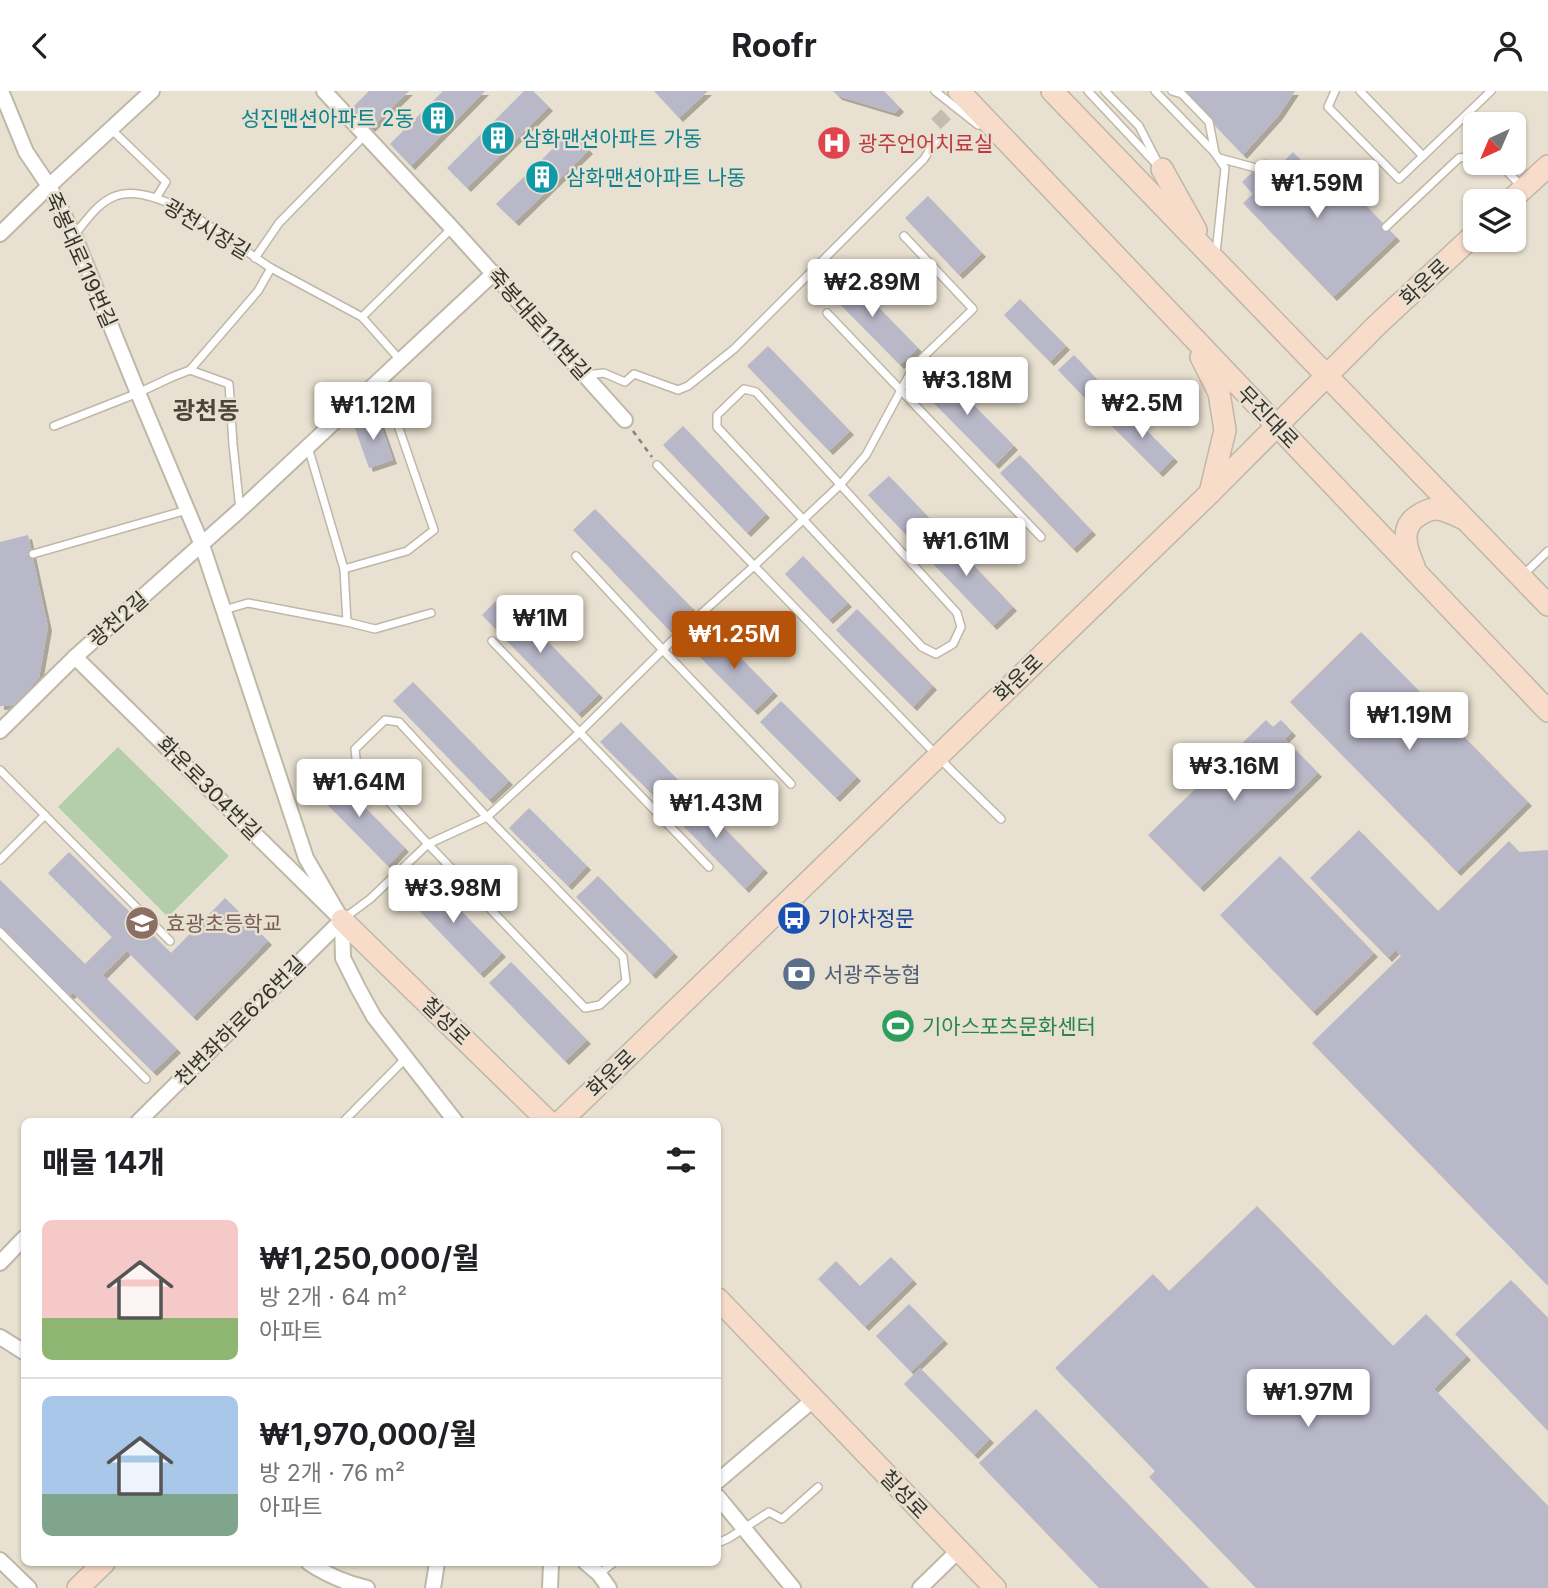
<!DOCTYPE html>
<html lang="ko">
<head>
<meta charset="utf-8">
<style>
  :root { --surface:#fff; --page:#f6f6f6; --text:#202124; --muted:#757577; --line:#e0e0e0; --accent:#b45309 }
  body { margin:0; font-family:Inter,"Noto Sans KR",sans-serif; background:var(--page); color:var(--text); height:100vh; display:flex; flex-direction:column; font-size:26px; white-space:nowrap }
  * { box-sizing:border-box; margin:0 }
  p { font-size:23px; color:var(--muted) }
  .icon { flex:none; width:38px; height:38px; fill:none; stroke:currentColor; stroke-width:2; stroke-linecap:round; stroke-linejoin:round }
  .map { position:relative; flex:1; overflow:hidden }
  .details { position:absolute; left:21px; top:1027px; width:700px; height:448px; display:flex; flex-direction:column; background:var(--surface); border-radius:10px; box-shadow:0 2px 5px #0004 }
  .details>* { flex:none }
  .needle { width:46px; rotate:224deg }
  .controls { position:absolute; left:1463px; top:21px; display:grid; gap:14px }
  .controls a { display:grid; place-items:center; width:63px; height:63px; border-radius:10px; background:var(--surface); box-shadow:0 2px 5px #0004; font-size:35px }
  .price { position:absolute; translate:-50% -60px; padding:0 16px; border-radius:7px; background:#fff; color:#222; font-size:23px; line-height:46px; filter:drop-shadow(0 2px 4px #0008) }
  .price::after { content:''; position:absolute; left:50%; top:42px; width:21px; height:16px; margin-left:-10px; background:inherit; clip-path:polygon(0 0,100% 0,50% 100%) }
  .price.current { background:var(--accent); color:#fff }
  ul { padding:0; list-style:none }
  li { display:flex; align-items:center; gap:21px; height:175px; padding:0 21px }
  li+li { border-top:2px solid var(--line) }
  li span { display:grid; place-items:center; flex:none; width:196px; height:140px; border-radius:10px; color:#555 }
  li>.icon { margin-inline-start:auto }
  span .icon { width:84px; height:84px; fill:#fffc; stroke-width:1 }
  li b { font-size:30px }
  h2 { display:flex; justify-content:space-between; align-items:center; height:84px; padding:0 21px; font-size:30px }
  header { display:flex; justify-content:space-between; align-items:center; height:91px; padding:0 21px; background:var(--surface); font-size:32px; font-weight:700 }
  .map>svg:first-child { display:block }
</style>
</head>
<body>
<header><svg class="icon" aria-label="back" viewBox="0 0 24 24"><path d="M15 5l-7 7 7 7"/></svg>Roofr<svg class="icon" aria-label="person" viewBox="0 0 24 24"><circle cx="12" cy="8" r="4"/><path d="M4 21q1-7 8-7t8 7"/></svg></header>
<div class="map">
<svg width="1548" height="1497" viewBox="0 0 1548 1497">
  <defs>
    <filter id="shadow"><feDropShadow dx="4" dy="4" stdDeviation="0" flood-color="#0004"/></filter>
  </defs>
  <rect width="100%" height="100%" fill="#e8e0d0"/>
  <!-- green -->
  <polygon fill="#b4cdab" points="118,656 229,765 168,826 58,716"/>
  <!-- building -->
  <g fill="#b9b8c9" filter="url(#shadow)">
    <polygon points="369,0 409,0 371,37 351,18"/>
    <polygon points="443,0 485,0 411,75 390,53"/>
    <polygon points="524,0 533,0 549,16 467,97 447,77"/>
    <polygon points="654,0 708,0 679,27"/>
    <polygon points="833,0 884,0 900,17 895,22 838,5"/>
    <polygon points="1182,0 1295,0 1279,24 1243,64"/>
    <polygon points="571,40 589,59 515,131 496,113"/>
    <polygon points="1293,61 1312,81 1323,70 1396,146 1333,206 1243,112 1253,103 1242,91 1266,68 1275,79"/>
    <polygon points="928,105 982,162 959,184 905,127"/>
    <polygon points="845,182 918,257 900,274 827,200"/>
    <polygon points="1020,208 1066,255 1050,271 1004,224"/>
    <polygon points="768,255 850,340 829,360 747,275"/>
    <polygon points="1074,264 1118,311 1102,325 1058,279"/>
    <polygon points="939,279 1014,355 995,374 920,298"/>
    <polygon points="1124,317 1174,367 1159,382 1109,332"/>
    <polygon points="377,323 393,369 369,377 354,335"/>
    <polygon points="683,335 766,423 747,442 663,354"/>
    <polygon points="1020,364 1092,440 1073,458 1000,382"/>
    <polygon points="889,385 934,432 914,452 868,404"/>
    <polygon points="595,418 693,518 670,540 573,439"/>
    <polygon points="940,439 1013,516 993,535 919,458"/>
    <polygon points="28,444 48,536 39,587 13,614 0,615 0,451"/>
    <polygon points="803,465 848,512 829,529 785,483"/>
    <polygon points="502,504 599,603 578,623 482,524"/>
    <polygon points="857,518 933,595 913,616 836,539"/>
    <polygon points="714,540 774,601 754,620 694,560"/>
    <polygon points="1361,541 1528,711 1457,781 1290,611"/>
    <polygon points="413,591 509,690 489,709 393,610"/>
    <polygon points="781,610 857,686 836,707 760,631"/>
    <polygon points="1266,629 1273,636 1281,629 1292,641 1285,648 1318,682 1200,797 1148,744"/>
    <polygon points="621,631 678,689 658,709 600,651"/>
    <polygon points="331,682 405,757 388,775 313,699"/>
    <polygon points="688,700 764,778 745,798 668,719"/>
    <polygon points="529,717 587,775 568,795 509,737"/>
    <polygon points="1359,739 1438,820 1509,750 1519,761 1548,759 1548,1195 1312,952 1401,865 1396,859 1388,867 1310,787"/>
    <polygon points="69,761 171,862 225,807 268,850 193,926 127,860 103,884 177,958 153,981 73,902 68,906 0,838 0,789 85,873 112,846 48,782"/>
    <polygon points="1280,765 1374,862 1313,921 1220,824"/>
    <polygon points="426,784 502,862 480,883 405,805"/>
    <polygon points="598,785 674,862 652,884 576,806"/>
    <polygon points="511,871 587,949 565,970 489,892"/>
    <polygon points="1257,1115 1393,1255 1426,1223 1467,1265 1434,1298 1548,1415 1548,1497 1256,1497 1149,1386 1155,1380 1055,1277 1153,1183 1169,1200"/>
    <polygon points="891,1166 913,1189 865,1236 818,1188 836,1170 860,1195"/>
    <polygon points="1511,1189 1548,1227 1548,1340 1455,1243"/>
    <polygon points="909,1213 944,1249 911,1281 876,1245"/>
    <polygon points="920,1277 990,1348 974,1364 904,1293"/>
    <polygon points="1036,1318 1209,1497 1099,1497 979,1372"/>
  </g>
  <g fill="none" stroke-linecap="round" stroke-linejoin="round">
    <!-- street-tunnel -->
    <polyline stroke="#c4bdaf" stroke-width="14" stroke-dasharray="14 7" stroke-linecap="butt" points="936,33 964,6"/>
    <!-- lane casing -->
    <g stroke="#bfb7a7" stroke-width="10">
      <g id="lane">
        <polyline points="935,0 978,34"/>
        <polyline points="1088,0 1161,78"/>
        <polyline points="1105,0 1139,35 1156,68"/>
        <polyline points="1155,0 1215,62 1225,77 1216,162"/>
        <polyline points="1172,0 1182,3 1209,31 1215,62"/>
        <polyline points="1335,0 1328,16 1399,88 1491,0"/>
        <polyline points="1360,0 1423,65"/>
        <polyline points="112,39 166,91 156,107"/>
        <polyline points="1219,67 1256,77"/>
        <polyline points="1499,72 1523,97"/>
        <polyline points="1386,136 1459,67 1475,65"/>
        <polyline points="255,167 279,132 366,43"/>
        <polyline points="271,177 362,226 401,270"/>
        <polyline points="827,222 1041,446"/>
        <polyline points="362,226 452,137"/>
        <polyline points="190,279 229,293 233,353 240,419"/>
        <polyline points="586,284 604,282 625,291 634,283 678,299 688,295 734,258 924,68 936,49"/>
        <polygon points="744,298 756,301 957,522 961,536 953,553 936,563 922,556 717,336 717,324"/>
        <path d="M54,335L138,302L172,286L190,279L258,200L271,177C236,155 156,86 113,106C97,113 86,130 75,143"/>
        <polyline points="308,356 344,478 347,531"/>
        <polyline points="657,374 952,680 1001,728"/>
        <polyline points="33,463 187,419"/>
        <polyline points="576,465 663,559 791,693"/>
        <polyline points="344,478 407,460 434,439 382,288"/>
        <polyline points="1523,484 1548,460"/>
        <polyline points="224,519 248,512 347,531 375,538 431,522"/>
        <polyline points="492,550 709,776"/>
        <polygon points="385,629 399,631 487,726 623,866 626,890 600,914 585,917 428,753 357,676 355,658"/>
        <polyline points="0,679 170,850"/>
        <polyline points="0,769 45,724"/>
        <polyline points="343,828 370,808 428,753 487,726 580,641 683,539 754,475 840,394 866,364 914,275 973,218 904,145"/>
        <polyline points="0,841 146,988"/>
        <polyline points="343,1031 406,967"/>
        <polyline points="718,1452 729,1447 769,1421 782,1428 818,1396"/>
        <polyline points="599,1483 613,1472"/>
      </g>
    </g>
    <!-- street casing -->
    <g stroke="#bfb7a7" stroke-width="18">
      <g id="street">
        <polyline points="1,0 26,61 49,95 74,144 138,302 202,454 306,767 342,829 343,867 358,897 374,926 456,1031"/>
        <polyline points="324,0 452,137 625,329"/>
        <polyline points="0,143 49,95 152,0"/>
        <polyline points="75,566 342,829 138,1031"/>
        <polyline points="0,640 75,566 240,419 494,182"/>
        <polyline points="0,1172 24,1147"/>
        <polyline points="0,1246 24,1261"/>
        <polyline points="718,1390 813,1309"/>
        <polyline points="718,1406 793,1497"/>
        <polyline points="0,1469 29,1497"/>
        <path d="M309,1472C327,1484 346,1492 367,1497"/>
        <polyline points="586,1472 599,1483 609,1497"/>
        <polyline points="433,1497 437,1472"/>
        <polyline points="550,1497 551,1472"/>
        <polyline points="920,1497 959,1459"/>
      </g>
    </g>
    <!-- secondary casing -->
    <g stroke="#bfb7a7" stroke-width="24">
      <g id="secondary">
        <path d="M959,0C1155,207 1352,413 1548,620"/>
        <polyline points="1052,0 1548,514"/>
        <polyline points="1162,78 1196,139"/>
        <polyline points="1510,110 1548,75"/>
        <polyline points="1201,266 1219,302 1225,339 1210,402"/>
        <path d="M1414,475C1406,458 1399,436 1419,424C1424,421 1429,418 1435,418C1444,418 1454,423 1462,427"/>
        <polyline points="342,829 549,1031"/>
        <polyline points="560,1031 1210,402 1377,234 1475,143"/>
        <polyline points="718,1208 995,1497"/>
        <polyline points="78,1497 104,1472"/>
      </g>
    </g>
    <!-- path -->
    <polyline stroke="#888378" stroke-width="2.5" stroke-dasharray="5 5" stroke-linecap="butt" points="633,340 652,366"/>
    <!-- lane -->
    <use href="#lane" stroke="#fff" stroke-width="7"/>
    <!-- street -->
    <use href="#street" stroke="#fff" stroke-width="14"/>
    <!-- secondary -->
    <use href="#secondary" stroke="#f7dcca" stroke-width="21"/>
  </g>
  <!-- icons -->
  <defs>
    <g id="building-disc" transform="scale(1.75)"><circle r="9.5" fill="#0f9aa8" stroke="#e8e0d0"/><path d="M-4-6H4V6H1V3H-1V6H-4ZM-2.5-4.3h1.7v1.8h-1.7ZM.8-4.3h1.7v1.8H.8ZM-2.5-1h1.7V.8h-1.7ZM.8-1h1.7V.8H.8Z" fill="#fff"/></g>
    <g id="hospital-disc" transform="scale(1.75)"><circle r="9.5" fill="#e0444e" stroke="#e8e0d0"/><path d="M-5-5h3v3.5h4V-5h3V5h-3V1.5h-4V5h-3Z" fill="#fff"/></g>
    <g id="bus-disc" transform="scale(1.75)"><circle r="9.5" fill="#1a4fb4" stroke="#e8e0d0"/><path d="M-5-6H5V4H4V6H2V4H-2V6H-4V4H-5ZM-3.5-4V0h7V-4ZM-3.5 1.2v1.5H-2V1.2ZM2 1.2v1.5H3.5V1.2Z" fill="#fff"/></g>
    <g id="school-disc" transform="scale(1.75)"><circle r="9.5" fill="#8d6e63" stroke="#e8e0d0"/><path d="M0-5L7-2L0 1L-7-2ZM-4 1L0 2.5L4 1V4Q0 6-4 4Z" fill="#fff"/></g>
    <g id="bank-disc" transform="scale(1.75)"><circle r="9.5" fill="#5c6f8a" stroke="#e8e0d0"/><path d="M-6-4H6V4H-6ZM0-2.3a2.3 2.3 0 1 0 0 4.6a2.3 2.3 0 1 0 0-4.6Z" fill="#fff"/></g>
    <g id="stadium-disc" transform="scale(1.75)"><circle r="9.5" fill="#2e9e5b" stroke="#e8e0d0"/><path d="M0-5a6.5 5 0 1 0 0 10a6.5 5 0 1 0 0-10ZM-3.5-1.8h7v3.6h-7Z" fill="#fff"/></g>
  </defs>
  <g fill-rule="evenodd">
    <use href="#building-disc" x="438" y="27"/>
    <use href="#building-disc" x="498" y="47"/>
    <use href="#hospital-disc" x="834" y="52"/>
    <use href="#building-disc" x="542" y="86"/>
    <use href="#bus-disc" x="794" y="827"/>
    <use href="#school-disc" x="142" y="832"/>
    <use href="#bank-disc" x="799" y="883"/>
    <use href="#stadium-disc" x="898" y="935"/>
  </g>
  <g text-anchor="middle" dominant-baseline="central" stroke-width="5" stroke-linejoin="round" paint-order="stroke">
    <!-- culture labels -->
    <g font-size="21" fill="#0d838f" stroke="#e8e0d0" text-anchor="start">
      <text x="414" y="27" text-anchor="end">성진맨션아파트 2동</text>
      <text x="522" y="47">삼화맨션아파트 가동</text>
      <text x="566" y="86">삼화맨션아파트 나동</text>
    </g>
    <!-- health labels -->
    <g font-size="21" fill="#be3a42" stroke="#e8e0d0" text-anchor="start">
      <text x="858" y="52">광주언어치료실</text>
    </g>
    <!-- street labels -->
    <g font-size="21" fill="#36332c" stroke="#e8e0d0">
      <text transform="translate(207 138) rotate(31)">광천시장길</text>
      <text transform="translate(81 169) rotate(66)">죽봉대로119번길</text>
      <text transform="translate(1424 191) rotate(-43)">화운로</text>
      <text transform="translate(539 233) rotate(48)">죽봉대로111번길</text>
      <text transform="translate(1268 326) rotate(46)">무진대로</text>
      <text transform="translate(118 528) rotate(-41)">광천2길</text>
      <text transform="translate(1018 587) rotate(-44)">화운로</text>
      <text transform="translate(209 697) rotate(45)">화운로304번길</text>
      <text transform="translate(240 930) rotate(-45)">천변좌하로626번길</text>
      <text transform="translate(446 930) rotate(44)">칠성로</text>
      <text transform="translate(611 982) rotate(-44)">화운로</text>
      <text transform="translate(904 1403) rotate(46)">칠성로</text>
    </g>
    <!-- transit labels -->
    <g font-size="21" fill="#164399" stroke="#e8e0d0" text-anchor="start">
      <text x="818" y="827">기아차정문</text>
    </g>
    <!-- education labels -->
    <g font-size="21" fill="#785e54" stroke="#e8e0d0" text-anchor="start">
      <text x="166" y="832">효광초등학교</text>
    </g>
    <!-- service labels -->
    <g font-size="21" fill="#4e5e75" stroke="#e8e0d0" text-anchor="start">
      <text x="824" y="883">서광주농협</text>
    </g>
    <!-- leisure labels -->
    <g font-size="21" fill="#27864d" stroke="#e8e0d0" text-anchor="start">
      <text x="922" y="935">기아스포츠문화센터</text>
    </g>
    <!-- quarter labels -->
    <g font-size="24" font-weight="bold" fill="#4c4538" stroke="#e8e0d0">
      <text x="206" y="319">광천동</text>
    </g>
  </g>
</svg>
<div class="controls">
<a><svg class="needle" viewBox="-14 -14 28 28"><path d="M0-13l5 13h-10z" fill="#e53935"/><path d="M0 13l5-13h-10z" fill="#757577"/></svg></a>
<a><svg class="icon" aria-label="layers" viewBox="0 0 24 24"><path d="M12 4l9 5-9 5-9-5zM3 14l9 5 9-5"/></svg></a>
</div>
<b class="price" style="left:1317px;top:129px">₩1.59M</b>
<b class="price" style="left:872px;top:228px">₩2.89M</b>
<b class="price" style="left:967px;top:326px">₩3.18M</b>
<b class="price" style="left:1142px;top:349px">₩2.5M</b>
<b class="price" style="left:373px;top:351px">₩1.12M</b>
<b class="price" style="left:966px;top:487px">₩1.61M</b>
<b class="price" style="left:540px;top:564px">₩1M</b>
<b class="price current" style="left:734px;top:580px">₩1.25M</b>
<b class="price" style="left:1409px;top:661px">₩1.19M</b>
<b class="price" style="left:1234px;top:712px">₩3.16M</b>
<b class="price" style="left:359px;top:728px">₩1.64M</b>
<b class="price" style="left:716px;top:749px">₩1.43M</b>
<b class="price" style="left:453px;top:834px">₩3.98M</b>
<b class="price" style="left:1308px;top:1338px">₩1.97M</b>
<section class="details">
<h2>매물 14개<svg class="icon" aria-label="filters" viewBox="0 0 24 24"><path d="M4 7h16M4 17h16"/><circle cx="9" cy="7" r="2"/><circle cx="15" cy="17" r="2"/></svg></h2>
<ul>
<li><span style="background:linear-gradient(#f6c9c9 70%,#8fb573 0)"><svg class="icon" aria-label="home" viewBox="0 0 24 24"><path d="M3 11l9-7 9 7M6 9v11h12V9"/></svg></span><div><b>₩1,250,000/월</b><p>방 2개 · 64 m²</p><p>아파트</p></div></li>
<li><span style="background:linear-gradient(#a9c7e8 70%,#7fa58c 0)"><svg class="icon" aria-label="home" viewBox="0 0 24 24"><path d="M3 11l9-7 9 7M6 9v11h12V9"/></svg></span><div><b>₩1,970,000/월</b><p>방 2개 · 76 m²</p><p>아파트</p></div></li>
</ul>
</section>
</div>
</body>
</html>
